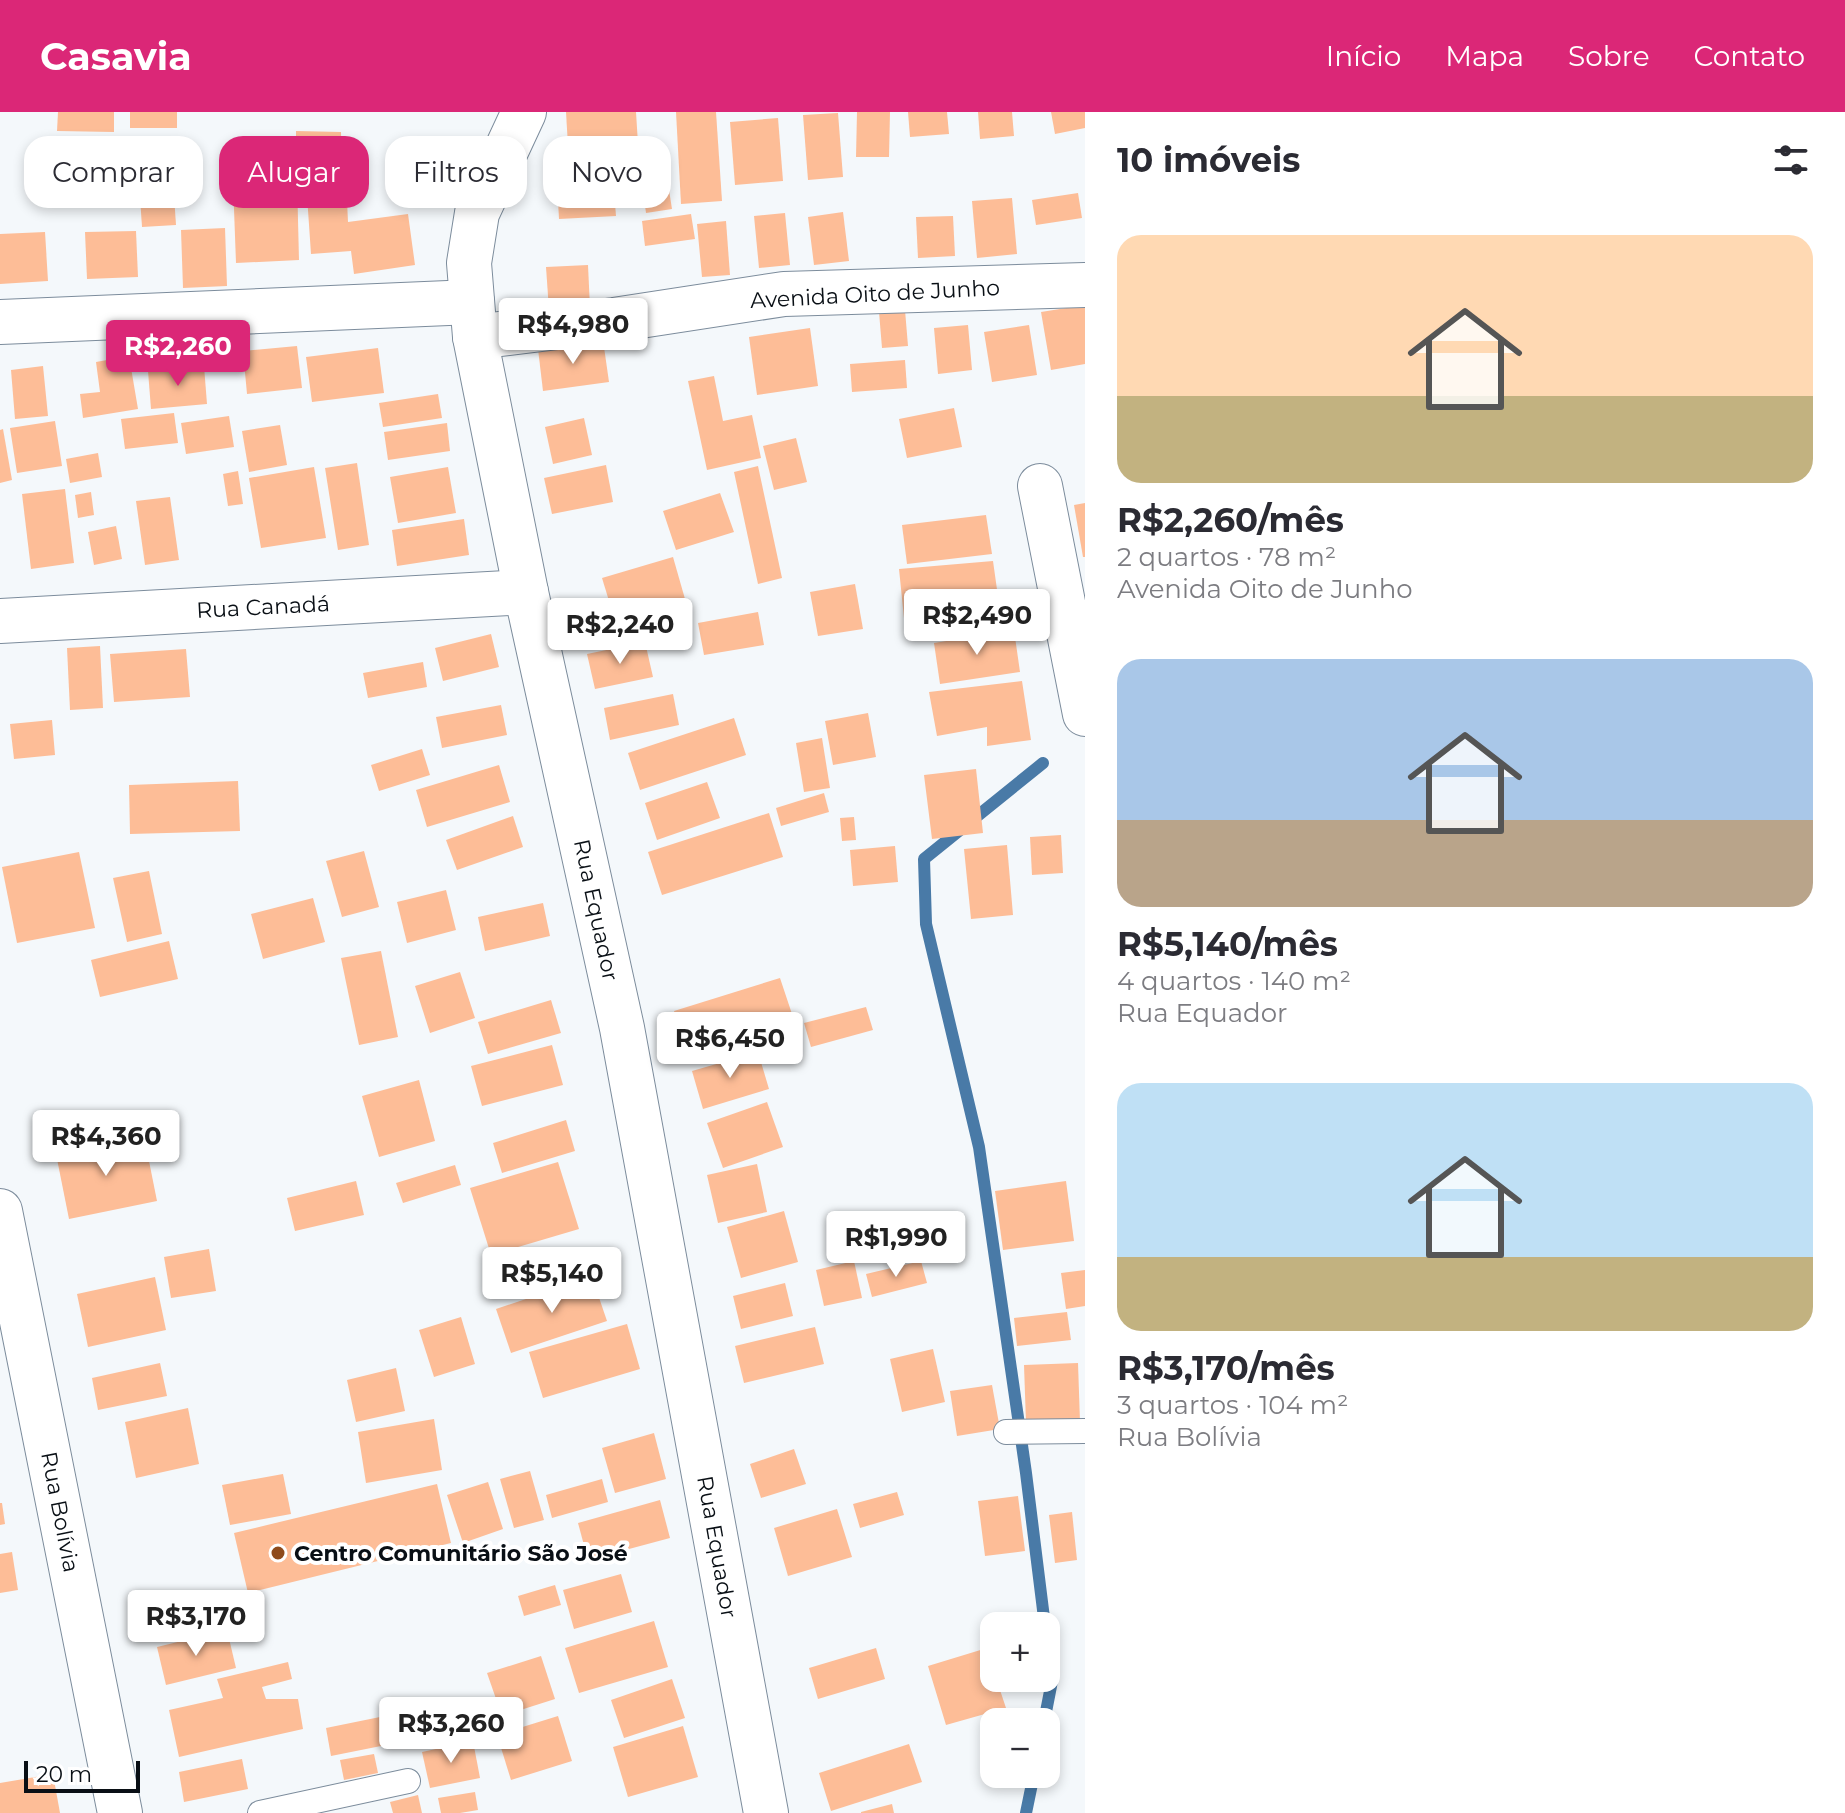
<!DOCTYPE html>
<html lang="pt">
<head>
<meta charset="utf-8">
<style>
  :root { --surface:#fff; --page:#f2f2f3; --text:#2b2b33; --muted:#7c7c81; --accent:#db2777 }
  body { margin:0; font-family:Montserrat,sans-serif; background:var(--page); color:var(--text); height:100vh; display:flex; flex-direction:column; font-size:30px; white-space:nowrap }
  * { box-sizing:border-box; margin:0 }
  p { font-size:26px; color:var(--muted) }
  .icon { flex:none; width:44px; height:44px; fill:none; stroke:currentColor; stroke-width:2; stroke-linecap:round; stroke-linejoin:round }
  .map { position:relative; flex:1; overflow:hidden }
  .details { display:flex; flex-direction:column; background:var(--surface); width:760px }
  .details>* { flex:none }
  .banner { position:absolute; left:24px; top:24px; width:760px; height:72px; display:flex; gap:16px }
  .tools { position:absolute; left:980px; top:1500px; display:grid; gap:16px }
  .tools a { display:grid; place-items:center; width:80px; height:80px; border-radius:16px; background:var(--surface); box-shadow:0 4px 12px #0003; font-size:40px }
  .scale { position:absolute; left:24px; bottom:20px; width:116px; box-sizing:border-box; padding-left:8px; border:4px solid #090f15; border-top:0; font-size:22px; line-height:28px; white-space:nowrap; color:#090f15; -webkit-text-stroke:6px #fff; paint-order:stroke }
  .price { position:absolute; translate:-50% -68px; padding:0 18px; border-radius:8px; background:#fff; color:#222; font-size:26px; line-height:52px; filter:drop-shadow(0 2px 4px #0008) }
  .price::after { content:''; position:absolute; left:50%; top:48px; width:24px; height:18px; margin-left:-12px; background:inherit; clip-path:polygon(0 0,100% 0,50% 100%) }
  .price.selected { background:var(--accent); color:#fff }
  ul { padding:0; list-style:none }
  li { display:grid; align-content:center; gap:16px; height:424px; padding:0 32px }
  li span { display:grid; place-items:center; height:248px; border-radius:24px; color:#555 }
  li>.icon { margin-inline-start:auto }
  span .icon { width:144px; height:144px; fill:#fffc; stroke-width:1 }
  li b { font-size:34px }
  h2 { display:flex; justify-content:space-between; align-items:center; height:96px; padding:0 32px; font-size:34px }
  .chip { padding:0 28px; border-radius:24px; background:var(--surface); box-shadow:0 4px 12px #0003; font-size:28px; line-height:72px }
  .chip.selected { background:var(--accent); color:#fff }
  header { display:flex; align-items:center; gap:48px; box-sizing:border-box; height:112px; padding:0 40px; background:var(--accent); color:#fff }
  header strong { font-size:38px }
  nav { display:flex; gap:44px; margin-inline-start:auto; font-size:28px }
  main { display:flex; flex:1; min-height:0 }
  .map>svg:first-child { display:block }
</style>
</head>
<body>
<header>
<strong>Casavia</strong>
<nav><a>Início</a><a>Mapa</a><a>Sobre</a><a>Contato</a></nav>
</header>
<main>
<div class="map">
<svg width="1085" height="1701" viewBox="0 0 1085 1701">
  <rect width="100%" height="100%" fill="#f4f8fb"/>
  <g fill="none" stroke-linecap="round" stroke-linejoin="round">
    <!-- stream -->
    <g stroke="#497aa7" stroke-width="12">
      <polyline points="1043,651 924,747 926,812 979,1035 1026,1361 1045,1514"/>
      <polyline points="1044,1610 1052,1569 1046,1522"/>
      <polyline points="1026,1701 1034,1662"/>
    </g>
  </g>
  <!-- building -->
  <g fill="#fdbd97">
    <polygon points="58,0 114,0 114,20 57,19"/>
    <rect x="130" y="0" width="47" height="16"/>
    <polygon points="566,0 636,0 639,47 569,51"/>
    <polygon points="676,0 716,0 722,89 681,92"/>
    <polygon points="857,0 890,0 889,45 856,45"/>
    <polygon points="908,0 947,0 949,22 910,25"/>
    <polygon points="978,0 1012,0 1014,24 980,27"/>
    <polygon points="1051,0 1085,0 1085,16 1055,22"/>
    <polygon points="838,1 843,65 808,68 803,3"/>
    <polygon points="778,6 783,69 735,73 730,10"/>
    <polygon points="296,19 341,20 342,53 296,53"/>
    <polygon points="171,39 176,113 142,115 137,41"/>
    <polygon points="664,46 672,97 646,101 639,50"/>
    <polygon points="613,66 616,104 559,107 557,70"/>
    <polygon points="297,67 299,148 236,151 233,70"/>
    <polygon points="346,67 348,110 408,102 415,153 354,162 351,139 311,142 306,69"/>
    <polygon points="1078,81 1082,106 1036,113 1032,88"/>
    <polygon points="1012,86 1017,142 977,146 972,89"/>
    <polygon points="843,100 849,149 814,153 808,105"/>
    <polygon points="785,101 790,153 759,156 754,104"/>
    <polygon points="691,102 695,127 645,134 642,109"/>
    <polygon points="953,104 955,144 918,146 916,105"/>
    <polygon points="726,109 730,163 702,165 697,112"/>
    <polygon points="225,116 227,174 183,176 181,118"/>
    <polygon points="136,119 138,165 87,167 85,120"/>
    <polygon points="45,120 48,169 0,172 0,122"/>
    <polygon points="588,153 590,196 549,198 546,155"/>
    <polygon points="1085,193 1085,252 1051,258 1041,200"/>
    <polygon points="905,198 908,234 882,236 879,200"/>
    <polygon points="968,213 972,258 938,262 934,216"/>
    <polygon points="1029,213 1037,263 992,270 984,220"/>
    <polygon points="810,216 818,274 757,283 749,225"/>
    <polygon points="603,228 609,270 543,279 538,237"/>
    <polygon points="297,234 302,276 247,282 243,239"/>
    <polygon points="378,236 384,281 312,290 306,245"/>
    <polygon points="129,244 138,297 83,306 80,282 100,280 96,250"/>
    <polygon points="905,248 907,276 852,280 850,252"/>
    <polygon points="43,254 48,304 15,307 11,258"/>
    <polygon points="204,254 207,292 151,297 148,259"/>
    <polygon points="714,264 723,309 752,303 761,346 707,358 688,269"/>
    <polygon points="438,282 442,306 383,315 379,291"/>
    <polygon points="954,296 962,335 907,346 899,307"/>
    <polygon points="174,301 178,331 125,337 121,307"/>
    <polygon points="229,304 234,335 186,342 181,311"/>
    <polygon points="584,306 592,343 553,352 545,315"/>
    <polygon points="55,309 62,354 17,361 10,316"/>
    <polygon points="447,311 450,339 388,348 384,320"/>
    <polygon points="280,313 287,353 249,360 242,319"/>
    <polygon points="3,317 12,368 0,371 0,318"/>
    <polygon points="796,326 807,370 774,378 763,334"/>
    <polygon points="98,341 102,365 70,371 66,347"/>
    <polygon points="357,351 369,433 338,438 325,356"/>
    <polygon points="606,353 613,390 552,402 544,366"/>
    <polygon points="758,354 782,466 758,472 734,360"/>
    <polygon points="314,355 326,426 261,436 249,366"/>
    <polygon points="448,355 456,401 398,411 390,365"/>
    <polygon points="238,359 243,392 228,394 223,362"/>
    <polygon points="65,377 74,451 31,457 22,382"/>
    <polygon points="91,380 94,403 78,406 75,383"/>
    <polygon points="720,381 734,420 676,438 663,399"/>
    <polygon points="170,385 179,448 145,453 136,389"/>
    <polygon points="1085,391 1085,445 1083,445 1074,393"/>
    <polygon points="986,403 992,442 907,452 902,413"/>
    <polygon points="464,407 469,443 397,454 392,418"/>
    <polygon points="116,414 122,447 94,453 88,420"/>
    <polygon points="673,445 687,494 617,515 602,466"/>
    <polygon points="993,449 1001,506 974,508 974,499 926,503 928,515 905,516 899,457"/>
    <polygon points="855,472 863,517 818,524 810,480"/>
    <polygon points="758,500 764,533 704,543 698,511"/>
    <polygon points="1014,518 1020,560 940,572 934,531"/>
    <polygon points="491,522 499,555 443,569 435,536"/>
    <polygon points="645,530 653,565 595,577 587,542"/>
    <polygon points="100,534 103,596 70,598 67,536"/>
    <polygon points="186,537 190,585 114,590 110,542"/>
    <polygon points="423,550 427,575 368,586 363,561"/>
    <polygon points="1022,569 1031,628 987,634 987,615 937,624 929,580"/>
    <polygon points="673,582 679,613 610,628 604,596"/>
    <polygon points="501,593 507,623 442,636 436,605"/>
    <polygon points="868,601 876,645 833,653 825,609"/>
    <polygon points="734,606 746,643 640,678 628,641"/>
    <polygon points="52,608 55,643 14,647 10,612"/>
    <polygon points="822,626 830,676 804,680 796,631"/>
    <polygon points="422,637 430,663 379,679 371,653"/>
    <polygon points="499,653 510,690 427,715 416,678"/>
    <polygon points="976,657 983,721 932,727 924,663"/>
    <polygon points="238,669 240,719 130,722 129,673"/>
    <polygon points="707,670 720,706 657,728 645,691"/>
    <polygon points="824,681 829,700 781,714 776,696"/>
    <polygon points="769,701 783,745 662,783 648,740"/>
    <polygon points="513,704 523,735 457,758 446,728"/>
    <polygon points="854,705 856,728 842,729 840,706"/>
    <polygon points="1061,723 1063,761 1032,763 1030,725"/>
    <polygon points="1007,733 1013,803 971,807 964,737"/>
    <polygon points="895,734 898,770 853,774 850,738"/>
    <polygon points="364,739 379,795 342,805 326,749"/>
    <polygon points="79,740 95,816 17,831 2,755"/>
    <polygon points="149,759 162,822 127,830 113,766"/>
    <polygon points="446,778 456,818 407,831 397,790"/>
    <polygon points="313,786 325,830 263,847 251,802"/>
    <polygon points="543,791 550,824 485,839 478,805"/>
    <polygon points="169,829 178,867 100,885 91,848"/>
    <polygon points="381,839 398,925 359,933 341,846"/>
    <polygon points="460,860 475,906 430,921 415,874"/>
    <polygon points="780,866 795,911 687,943 674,899"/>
    <polygon points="551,888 561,921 488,942 478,910"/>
    <polygon points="866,895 873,918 811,935 804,911"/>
    <polygon points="552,933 563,973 482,994 471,954"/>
    <polygon points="758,940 769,977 703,997 692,959"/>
    <polygon points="419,968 435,1029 379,1045 362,984"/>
    <polygon points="767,990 783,1035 723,1056 707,1011"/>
    <polygon points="566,1008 575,1039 502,1061 493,1031"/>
    <polygon points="144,1024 157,1089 69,1107 56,1042"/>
    <polygon points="558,1050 579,1117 491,1143 470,1076"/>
    <polygon points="757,1052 767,1100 718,1111 707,1063"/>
    <polygon points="455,1053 461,1073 403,1091 396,1071"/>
    <polygon points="356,1069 364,1103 295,1119 287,1086"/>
    <polygon points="1066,1069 1074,1129 1003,1138 995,1079"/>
    <polygon points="784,1099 798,1150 741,1166 727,1115"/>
    <polygon points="911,1115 922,1142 894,1152 884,1125"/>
    <polygon points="209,1137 216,1179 171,1186 164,1145"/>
    <polygon points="854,1149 862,1186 824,1194 816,1158"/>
    <polygon points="921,1149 927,1171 872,1185 866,1162"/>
    <polygon points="1085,1158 1085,1194 1066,1197 1061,1161"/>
    <polygon points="155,1165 166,1218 88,1235 77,1182"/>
    <polygon points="592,1165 607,1209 511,1241 496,1197"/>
    <polygon points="785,1171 793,1204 741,1217 733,1184"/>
    <polygon points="1067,1200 1071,1228 1017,1234 1014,1206"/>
    <polygon points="461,1205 475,1252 434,1265 419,1218"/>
    <polygon points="627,1212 640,1257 543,1286 529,1240"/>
    <polygon points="815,1215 824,1252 744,1271 735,1234"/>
    <polygon points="933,1237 945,1290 902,1300 890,1247"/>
    <polygon points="160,1251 167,1284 98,1298 92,1266"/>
    <polygon points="1078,1251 1080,1310 1026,1311 1024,1253"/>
    <polygon points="396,1256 405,1299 356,1310 347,1268"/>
    <polygon points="992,1273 1000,1317 957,1324 950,1279"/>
    <polygon points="188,1296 199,1352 136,1366 125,1310"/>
    <polygon points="434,1307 442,1358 366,1371 358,1320"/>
    <polygon points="654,1321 666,1367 615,1381 602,1336"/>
    <polygon points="794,1337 806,1372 761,1386 750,1352"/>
    <polygon points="530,1359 544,1408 514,1416 500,1367"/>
    <polygon points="283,1362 291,1402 230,1413 222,1373"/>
    <polygon points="602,1367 608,1390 552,1406 546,1383"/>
    <polygon points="488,1370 503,1417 463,1431 447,1383"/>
    <polygon points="437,1372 451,1431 248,1481 234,1421"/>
    <polygon points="897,1380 904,1403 860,1416 853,1392"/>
    <polygon points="1018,1384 1025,1439 985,1444 978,1389"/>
    <polygon points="660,1388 670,1426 588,1448 578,1411"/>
    <polygon points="0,1391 2,1391 5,1412 0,1413"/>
    <polygon points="837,1397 852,1445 788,1464 774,1416"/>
    <polygon points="1072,1400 1077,1448 1055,1451 1049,1403"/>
    <polygon points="12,1440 18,1478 0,1481 0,1442"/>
    <polygon points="621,1462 632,1500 574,1517 563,1478"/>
    <polygon points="555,1473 561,1493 524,1504 518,1484"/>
    <polygon points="654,1509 668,1555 579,1581 565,1536"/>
    <polygon points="227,1518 236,1556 166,1573 157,1535"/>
    <polygon points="876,1536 885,1567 818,1587 809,1556"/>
    <polygon points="987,1536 994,1558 994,1566 996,1566 1006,1596 946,1613 928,1554"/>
    <polygon points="541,1544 555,1587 502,1604 487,1561"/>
    <polygon points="288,1550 292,1567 262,1575 266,1587 298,1587 303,1617 179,1645 169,1598 223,1586 217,1567"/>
    <polygon points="672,1567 685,1606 624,1626 611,1588"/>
    <polygon points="558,1604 572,1649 511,1668 497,1623"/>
    <polygon points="380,1605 386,1633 331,1644 326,1616"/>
    <polygon points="683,1614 698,1665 628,1685 613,1635"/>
    <polygon points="473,1629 480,1666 430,1676 422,1640"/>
    <polygon points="909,1632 922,1670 831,1699 819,1661"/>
    <polygon points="374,1642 378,1661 344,1668 340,1648"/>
    <polygon points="242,1647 248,1677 184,1690 179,1660"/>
    <polygon points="53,1662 60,1701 0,1701 0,1671"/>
    <polygon points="475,1680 478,1698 460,1701 441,1701 438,1686"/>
    <polygon points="418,1683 422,1701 393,1701 390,1690"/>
    <polygon points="892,1692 894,1701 861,1701 861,1700"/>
  </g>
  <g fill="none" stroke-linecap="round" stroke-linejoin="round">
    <!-- lane casing -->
    <g stroke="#7c8c9c" stroke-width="26">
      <g id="lane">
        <polyline points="1006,1320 1085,1319"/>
        <polyline points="260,1701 408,1669"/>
      </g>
    </g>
    <!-- street casing -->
    <g stroke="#7c8c9c" stroke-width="46">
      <g id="street">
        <polyline points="524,0 477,101 469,151 475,225 526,480 622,916 766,1701"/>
        <polyline points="0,210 472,190"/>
        <polyline points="475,225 614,208 784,182 1085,173"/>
        <polyline points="1040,374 1085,602"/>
        <polyline points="0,509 526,480"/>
        <polyline points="0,1099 120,1701"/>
      </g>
    </g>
    <!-- lane -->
    <use href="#lane" stroke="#fff" stroke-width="24"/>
    <!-- street -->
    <use href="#street" stroke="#fff" stroke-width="44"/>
  </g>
  <!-- markers -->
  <circle fill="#8e4b1c" stroke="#fff" stroke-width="3" cx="278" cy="1441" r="8"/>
  <g text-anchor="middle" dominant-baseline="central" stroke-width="8" stroke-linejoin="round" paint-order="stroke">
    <!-- street labels -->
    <g font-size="22" fill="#090f15" stroke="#fff">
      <text transform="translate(875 182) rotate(-3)">Avenida Oito de Junho</text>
      <text transform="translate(263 495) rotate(-3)">Rua Canadá</text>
      <text transform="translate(596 798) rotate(78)">Rua Equador</text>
      <text transform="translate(60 1400) rotate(79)">Rua Bolívia</text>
      <text transform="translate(717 1435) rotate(80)">Rua Equador</text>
    </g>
    <!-- poi labels -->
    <g font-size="22" font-weight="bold" fill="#090f15" stroke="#fff" text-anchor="start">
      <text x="294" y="1441">Centro Comunitário São José</text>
    </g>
  </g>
</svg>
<div class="tools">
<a>+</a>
<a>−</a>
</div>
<div class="scale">20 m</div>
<b class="price" style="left:573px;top:254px">R$4,980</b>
<b class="price selected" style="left:178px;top:276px">R$2,260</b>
<b class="price" style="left:977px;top:545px">R$2,490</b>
<b class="price" style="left:620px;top:554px">R$2,240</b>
<b class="price" style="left:730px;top:968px">R$6,450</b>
<b class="price" style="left:106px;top:1066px">R$4,360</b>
<b class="price" style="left:896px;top:1167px">R$1,990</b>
<b class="price" style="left:552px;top:1203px">R$5,140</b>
<b class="price" style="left:196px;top:1546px">R$3,170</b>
<b class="price" style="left:451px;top:1653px">R$3,260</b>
<div class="banner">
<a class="chip">Comprar</a>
<a class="chip selected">Alugar</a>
<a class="chip">Filtros</a>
<a class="chip">Novo</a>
</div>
</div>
<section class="details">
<h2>10 imóveis<svg class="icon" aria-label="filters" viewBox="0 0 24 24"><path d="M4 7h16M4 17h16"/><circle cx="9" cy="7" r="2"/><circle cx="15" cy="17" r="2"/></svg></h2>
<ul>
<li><span style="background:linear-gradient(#ffd9b3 65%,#c2b280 0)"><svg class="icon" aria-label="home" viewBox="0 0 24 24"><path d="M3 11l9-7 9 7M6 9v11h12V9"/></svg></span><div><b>R$2,260/mês</b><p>2 quartos · 78 m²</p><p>Avenida Oito de Junho</p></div></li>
<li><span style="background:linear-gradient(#a9c7e8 65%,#b9a48a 0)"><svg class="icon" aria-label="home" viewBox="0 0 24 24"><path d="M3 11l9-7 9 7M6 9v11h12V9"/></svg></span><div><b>R$5,140/mês</b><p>4 quartos · 140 m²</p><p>Rua Equador</p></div></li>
<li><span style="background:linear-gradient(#bfe0f5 70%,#c2b280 0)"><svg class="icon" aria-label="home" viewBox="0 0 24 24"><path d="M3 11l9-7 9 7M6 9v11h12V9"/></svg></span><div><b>R$3,170/mês</b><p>3 quartos · 104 m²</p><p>Rua Bolívia</p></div></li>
</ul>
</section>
</main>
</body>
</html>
